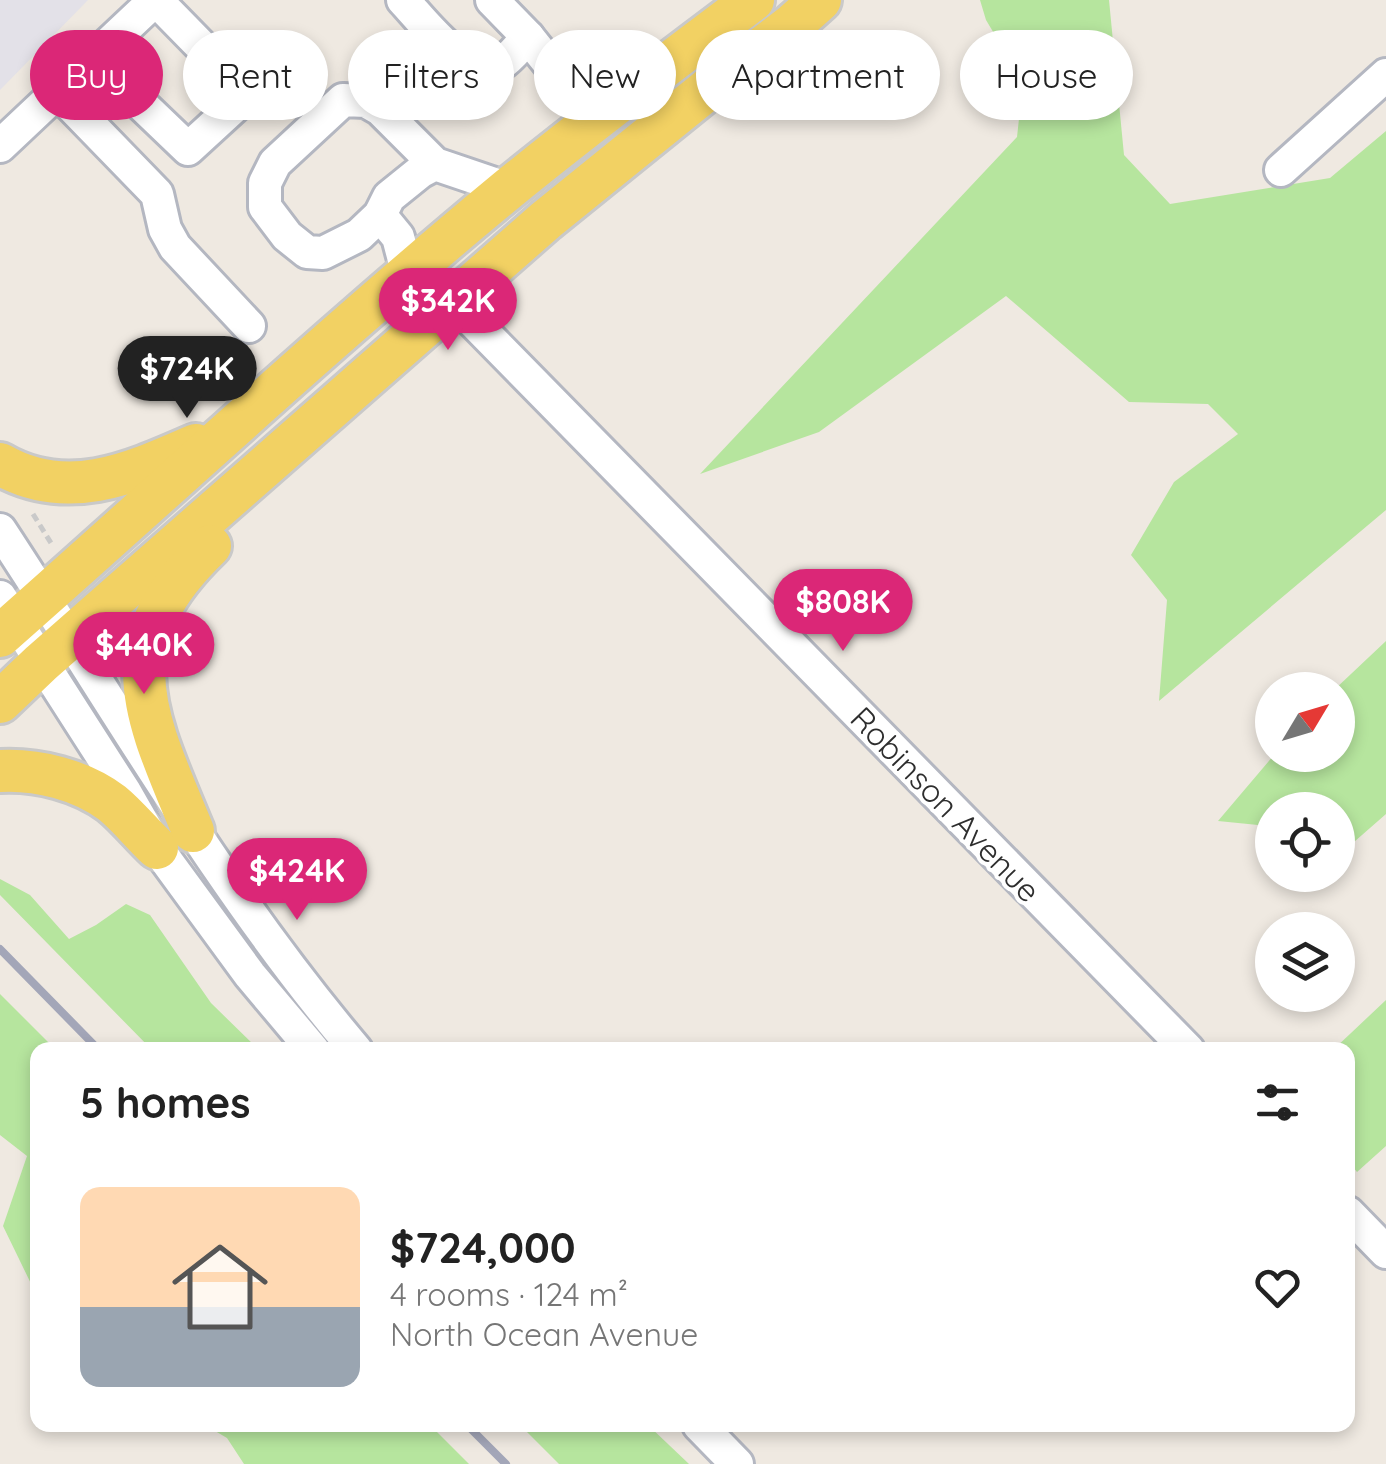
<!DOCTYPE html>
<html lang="en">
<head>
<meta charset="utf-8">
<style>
  :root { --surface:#fff; --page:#f2f2f2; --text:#222; --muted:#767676; --line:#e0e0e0; --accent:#db2777 }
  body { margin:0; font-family:Quicksand,sans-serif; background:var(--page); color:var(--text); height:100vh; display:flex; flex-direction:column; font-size:38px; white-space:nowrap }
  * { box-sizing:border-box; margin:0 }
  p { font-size:32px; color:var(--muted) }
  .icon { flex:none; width:55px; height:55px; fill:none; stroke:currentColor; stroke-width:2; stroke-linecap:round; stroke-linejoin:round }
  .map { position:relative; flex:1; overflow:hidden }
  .drawer { position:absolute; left:30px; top:1042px; width:1325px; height:390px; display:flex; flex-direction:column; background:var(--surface); border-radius:20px; box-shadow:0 5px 15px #0003 }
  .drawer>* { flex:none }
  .banner { position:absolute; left:30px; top:30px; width:1328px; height:90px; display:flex; gap:20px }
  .needle { width:65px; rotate:52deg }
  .buttons { position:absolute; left:1255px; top:672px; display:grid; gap:20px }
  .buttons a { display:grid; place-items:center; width:100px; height:100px; border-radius:50%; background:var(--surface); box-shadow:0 5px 15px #0003; font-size:50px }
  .price { position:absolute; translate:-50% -85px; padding:0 22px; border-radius:35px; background:var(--accent); color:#fff; font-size:32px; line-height:65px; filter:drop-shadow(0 2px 5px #0008) }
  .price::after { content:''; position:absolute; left:50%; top:60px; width:30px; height:22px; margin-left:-15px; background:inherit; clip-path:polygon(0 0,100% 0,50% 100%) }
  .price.selected { background:#222; color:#fff }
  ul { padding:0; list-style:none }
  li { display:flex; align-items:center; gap:30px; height:250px; padding:0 50px }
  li+li { border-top:2px solid var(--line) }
  li span { display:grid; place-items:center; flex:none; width:280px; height:200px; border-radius:20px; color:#555 }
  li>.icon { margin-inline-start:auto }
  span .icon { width:120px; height:120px; fill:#fffc; stroke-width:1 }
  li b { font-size:42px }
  h2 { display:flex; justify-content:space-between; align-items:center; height:120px; padding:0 50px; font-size:42px }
  .tag { padding:0 35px; border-radius:45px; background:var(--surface); box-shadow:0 5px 15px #0003; font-size:35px; line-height:90px }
  .tag.selected { background:var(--accent); color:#fff }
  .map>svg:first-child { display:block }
</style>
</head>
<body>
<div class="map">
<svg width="1386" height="1464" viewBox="0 0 1386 1464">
  <rect width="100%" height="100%" fill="#efe9e1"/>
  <!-- industrial -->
  <polygon fill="#e3e1e8" points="0,0 88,0 0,90"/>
  <!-- green -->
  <g fill="#b6e59e">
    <polygon points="980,0 1109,0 1124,155 1170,204 1330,178 1386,131 1386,510 1159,701 1167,600 1131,555 1174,482 1238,434 1208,404 1129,402 1006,296 819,432 700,474 1017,137 1023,82 986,20"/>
    <polygon points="1386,641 1386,814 1338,856 1338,810 1272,810 1272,838 1268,826 1218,821 1274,755 1338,755 1338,690 1334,690"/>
    <polygon points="0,879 30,895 69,939 96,925 126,904 150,915 211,1003 259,1050 152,1050 0,895"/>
    <polygon points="0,994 56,1050 38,1050 37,1296 3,1226 27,1156 0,1135"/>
    <polygon points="1386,1000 1386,1146 1357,1172 1348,1161 1348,1050 1333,1050"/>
    <polygon points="205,1425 430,1425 469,1464 244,1464 227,1438"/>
    <polygon points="520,1425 648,1425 689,1464 559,1464"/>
  </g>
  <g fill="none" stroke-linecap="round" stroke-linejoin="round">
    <!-- minor casing -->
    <g stroke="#b4b7c1" stroke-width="38">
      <g id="minor">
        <path d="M403,0C423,21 465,79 499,65C509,60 520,45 528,37"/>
        <polyline points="492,0 528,37 595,121"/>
        <polyline points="93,58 188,149 248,94 156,0"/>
        <polyline points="58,92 157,194 165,229 175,247 249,326"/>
        <polyline points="0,146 155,0"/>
        <polyline points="435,164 420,172 389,197 380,215 359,235 323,253 307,252 287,236 265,207 265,183 275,163 343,100 366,101 380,109 435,164 509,189"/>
        <polyline points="1281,170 1386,75"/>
        <polyline points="380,215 398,237 408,275"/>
        <polyline points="453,301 1188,1050"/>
        <path d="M0,530C115,705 220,890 356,1050"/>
        <polyline points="0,597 125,792 157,848 250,975 313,1050"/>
        <polyline points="1348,1213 1386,1252"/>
        <polyline points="699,1425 737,1464"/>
      </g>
    </g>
    <!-- major casing -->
    <g stroke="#c9c9c9" stroke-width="48">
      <g id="major">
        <path d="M0,464C67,503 132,473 196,445"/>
        <path d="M0,636C169,487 334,333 507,190C587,125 670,62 753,0"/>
        <polyline points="0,702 41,663 546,220 708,89 792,25 820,0"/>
        <path d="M0,771C38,769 81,780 112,803C128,816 142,834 157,848"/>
        <path d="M193,831C145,715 106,646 210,546"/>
      </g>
    </g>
    <!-- path -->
    <polyline stroke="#c9c9c9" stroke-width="5" stroke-dasharray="8 5" stroke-linecap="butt" points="33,514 51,543"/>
    <!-- minor -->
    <use href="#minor" stroke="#fff" stroke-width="32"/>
    <!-- major -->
    <use href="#major" stroke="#f2d163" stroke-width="42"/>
    <!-- rail -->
    <g stroke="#a3a6b8" stroke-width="8">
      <polyline points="0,949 99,1050"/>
      <polyline points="467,1425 506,1464"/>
    </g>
  </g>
  <g text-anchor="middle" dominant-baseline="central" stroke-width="8" stroke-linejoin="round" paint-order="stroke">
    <!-- street labels -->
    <g font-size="32" fill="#2e2e2e" stroke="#fff">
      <text transform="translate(946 804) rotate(46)">Robinson Avenue</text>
    </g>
  </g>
</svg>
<div class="buttons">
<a><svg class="needle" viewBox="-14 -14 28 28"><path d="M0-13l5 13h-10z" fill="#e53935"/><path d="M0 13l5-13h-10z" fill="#767676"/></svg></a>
<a><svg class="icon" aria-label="locate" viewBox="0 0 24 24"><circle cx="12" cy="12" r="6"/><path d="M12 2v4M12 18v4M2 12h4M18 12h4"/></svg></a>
<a><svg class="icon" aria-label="layers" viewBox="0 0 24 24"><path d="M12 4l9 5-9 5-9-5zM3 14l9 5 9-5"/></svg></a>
</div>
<b class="price" style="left:448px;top:353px">$342K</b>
<b class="price selected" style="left:187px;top:421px">$724K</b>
<b class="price" style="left:843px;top:654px">$808K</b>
<b class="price" style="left:144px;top:697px">$440K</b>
<b class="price" style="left:297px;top:923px">$424K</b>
<div class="banner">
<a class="tag selected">Buy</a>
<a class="tag">Rent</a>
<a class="tag">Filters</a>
<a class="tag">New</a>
<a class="tag">Apartment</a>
<a class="tag">House</a>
</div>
<section class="drawer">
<h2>5 homes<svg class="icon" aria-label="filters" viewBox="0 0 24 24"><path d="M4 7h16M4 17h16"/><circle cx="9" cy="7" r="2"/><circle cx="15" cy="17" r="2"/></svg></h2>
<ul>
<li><span style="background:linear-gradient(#ffd9b3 60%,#9aa5b1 0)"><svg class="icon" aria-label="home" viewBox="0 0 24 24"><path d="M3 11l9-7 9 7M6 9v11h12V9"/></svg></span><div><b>$724,000</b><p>4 rooms · 124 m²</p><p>North Ocean Avenue</p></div><svg class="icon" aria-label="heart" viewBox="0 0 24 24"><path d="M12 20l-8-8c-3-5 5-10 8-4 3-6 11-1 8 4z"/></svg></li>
</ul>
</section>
</div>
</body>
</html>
